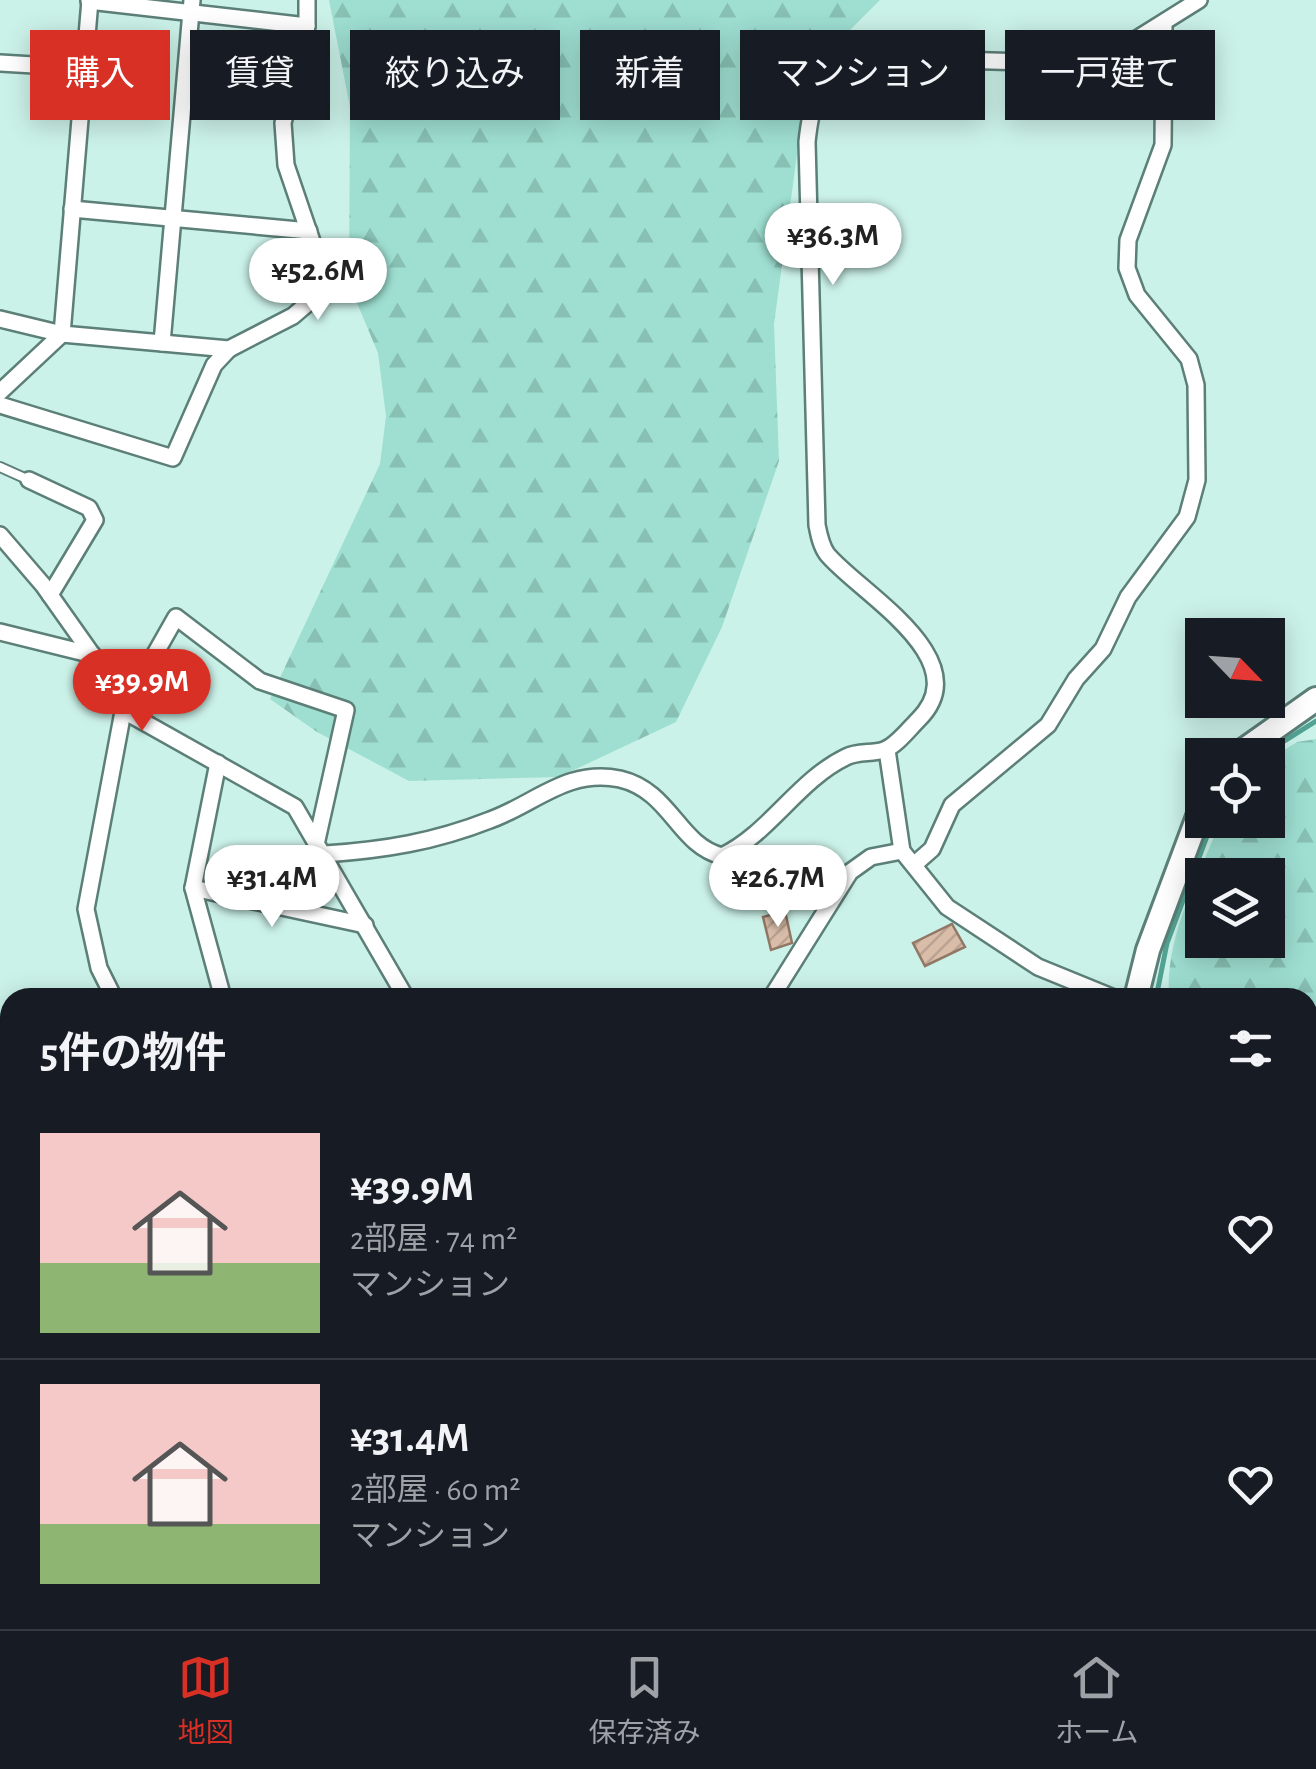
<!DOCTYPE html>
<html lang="ja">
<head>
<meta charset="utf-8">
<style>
  :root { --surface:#171b24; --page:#20242c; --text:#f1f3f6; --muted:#9ea1a6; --line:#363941; --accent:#d93025 }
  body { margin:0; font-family:"Alegreya Sans","Noto Sans JP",sans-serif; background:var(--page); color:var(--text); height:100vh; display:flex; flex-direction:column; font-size:38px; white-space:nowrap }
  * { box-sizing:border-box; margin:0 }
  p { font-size:32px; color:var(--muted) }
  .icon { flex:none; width:55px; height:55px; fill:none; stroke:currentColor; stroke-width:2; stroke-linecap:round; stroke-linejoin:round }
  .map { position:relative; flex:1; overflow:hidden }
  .sheet { position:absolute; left:0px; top:988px; width:1318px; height:642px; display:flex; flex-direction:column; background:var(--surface); border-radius:30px 30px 0 0; box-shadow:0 5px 25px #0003 }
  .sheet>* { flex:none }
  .top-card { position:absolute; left:30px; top:30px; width:1258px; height:90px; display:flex; gap:20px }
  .needle { width:65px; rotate:115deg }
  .buttons { position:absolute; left:1185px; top:618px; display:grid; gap:20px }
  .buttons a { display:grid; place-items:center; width:100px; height:100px; border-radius:0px; background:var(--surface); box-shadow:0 5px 25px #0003; font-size:50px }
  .price { position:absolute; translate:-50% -85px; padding:0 22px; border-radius:35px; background:#fff; color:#222; font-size:32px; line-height:65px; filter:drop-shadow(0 2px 5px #0008) }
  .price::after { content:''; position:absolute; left:50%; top:60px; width:30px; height:22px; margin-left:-15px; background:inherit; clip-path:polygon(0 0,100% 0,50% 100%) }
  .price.selected { background:var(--accent); color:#fff }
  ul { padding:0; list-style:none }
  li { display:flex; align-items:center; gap:30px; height:250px; padding:0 40px }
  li+li { border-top:2px solid var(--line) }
  li span { display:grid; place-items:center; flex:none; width:280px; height:200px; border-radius:0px; color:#555 }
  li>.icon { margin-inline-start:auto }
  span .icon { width:120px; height:120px; fill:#fffc; stroke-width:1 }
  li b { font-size:42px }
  h2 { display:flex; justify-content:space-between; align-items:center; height:120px; padding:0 40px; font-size:42px }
  .tag { padding:0 35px; border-radius:0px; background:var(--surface); box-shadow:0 5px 25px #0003; font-size:35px; line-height:90px }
  .tag.selected { background:var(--accent); color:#fff }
  .dock { display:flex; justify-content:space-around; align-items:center; height:140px; border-top:2px solid var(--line); background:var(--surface); font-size:28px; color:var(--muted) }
  .dock a { display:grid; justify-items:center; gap:5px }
  .dock .selected { color:var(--accent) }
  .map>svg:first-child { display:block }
</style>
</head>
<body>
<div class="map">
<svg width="1316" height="1629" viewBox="0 0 1316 1629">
  <defs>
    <pattern id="forest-firs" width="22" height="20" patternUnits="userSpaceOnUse" patternTransform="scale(2.5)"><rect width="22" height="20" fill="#9edfd1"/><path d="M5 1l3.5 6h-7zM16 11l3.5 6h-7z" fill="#88c0b4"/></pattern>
    <pattern id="water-waves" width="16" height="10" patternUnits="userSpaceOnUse" patternTransform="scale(2.5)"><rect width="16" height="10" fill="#52a394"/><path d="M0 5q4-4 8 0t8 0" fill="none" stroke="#44867a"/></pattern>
    <pattern id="building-hatch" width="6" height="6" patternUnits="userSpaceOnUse" patternTransform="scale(2.5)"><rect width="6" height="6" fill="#d9bda9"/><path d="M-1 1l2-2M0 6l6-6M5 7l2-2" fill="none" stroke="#baa392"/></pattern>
  </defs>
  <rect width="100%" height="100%" fill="#cbf2e9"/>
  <!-- forest -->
  <g fill="url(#forest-firs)" fill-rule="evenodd">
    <polygon points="329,0 880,0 848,32 802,118 774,324 779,461 722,627 676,722 559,777 409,781 317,732 270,699 380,464 386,416 378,353 349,284 350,107"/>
    <path d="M1316,739V1184L1308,1182V998L1169,997C1165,936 1199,875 1221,820H1268V760L1297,742ZM1202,875H1268V940H1202Z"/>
  </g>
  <!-- water -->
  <polygon fill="url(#water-waves)" points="0,1427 10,1428 10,1546 0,1545"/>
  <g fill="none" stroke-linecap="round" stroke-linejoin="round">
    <!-- stream -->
    <g stroke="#52a394" stroke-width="5">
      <polyline points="1262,755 1316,721"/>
      <polyline points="1156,998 1167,943 1213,820"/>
      <polyline points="0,1016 10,1022"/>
      <polyline points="217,1620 244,1629"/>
    </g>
    <!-- river -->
    <polyline stroke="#52a394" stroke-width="30" points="1164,1620 1171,1629"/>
  </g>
  <!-- building -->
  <g fill="url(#building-hatch)" stroke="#917865" stroke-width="2.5">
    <polygon points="785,911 792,943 771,950 763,917"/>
    <polygon points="952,924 965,947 925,966 913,943"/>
  </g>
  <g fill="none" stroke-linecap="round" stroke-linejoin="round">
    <!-- lane casing -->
    <g stroke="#5c7f78" stroke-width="12">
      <g id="lane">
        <polyline points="0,467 29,480"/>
        <polyline points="1308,1347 1316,1341"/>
        <polyline points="875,1620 902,1620"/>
        <polyline points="137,1629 139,1620"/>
        <polyline points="753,1629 756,1620"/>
      </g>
    </g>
    <!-- street casing -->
    <g stroke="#5c7f78" stroke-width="20">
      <g id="street">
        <polyline points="89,1 307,26"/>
        <polyline points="0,63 84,68"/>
        <polyline points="72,209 309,231"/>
        <polyline points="0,319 62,334 229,349 293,316 307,304 315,292 318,259 286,165 283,123 307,26 307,0"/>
        <polyline points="162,343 192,0"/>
        <polyline points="0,392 62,334 90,0"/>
        <polyline points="0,405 173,458 214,365 229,349"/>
        <polyline points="29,480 89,508 95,520 50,595"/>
        <polyline points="0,535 43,585 125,701 86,909 99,968 114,998"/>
        <polyline points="0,632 93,655"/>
        <polyline points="125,707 176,617 260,681 346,710 317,840"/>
        <polyline points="124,711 295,807 406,998"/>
        <polyline points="887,750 902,851 947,907 1038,967 1114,998"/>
        <polyline points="218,763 193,888 223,998"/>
        <path d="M325,854C384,850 434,842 490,820C535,804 567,768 620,779C671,791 678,845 722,856C769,834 798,780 846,757C858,751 872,754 884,750C896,746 909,729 918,720C980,659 858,592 827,554C821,546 819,535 817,525L807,142C811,103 818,79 851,57L1058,63L1127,45L1199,0"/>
        <polyline points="916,863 932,849 952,805 1048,725 1076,679 1103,649 1128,597 1187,517 1197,480 1196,385 1189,359 1137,295 1127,268 1128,240 1163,145 1164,26"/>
        <polyline points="193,888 365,925"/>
        <polyline points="771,998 850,872 871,857 902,851"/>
        <polyline points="0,1031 10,1037"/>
        <polyline points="1308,1285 1316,1291"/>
        <polyline points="1308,1481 1316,1465"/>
        <polyline points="479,1629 480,1620"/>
      </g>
    </g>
    <!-- secondary casing -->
    <g stroke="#5c7f78" stroke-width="28">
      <g id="secondary">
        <polyline points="1237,755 1316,699"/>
        <polyline points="1136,998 1148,950 1202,806"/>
        <polyline points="1260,1620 1273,1629"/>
      </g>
    </g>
    <!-- highway casing -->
    <g stroke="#5c7f78" stroke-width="32">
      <g id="highway">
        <polyline points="0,1603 10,1606"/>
        <polyline points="48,1620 72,1629"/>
      </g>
    </g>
    <!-- lane -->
    <use href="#lane" stroke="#fff" stroke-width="8"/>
    <!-- street -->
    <use href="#street" stroke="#fff" stroke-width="15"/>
    <!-- secondary -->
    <use href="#secondary" stroke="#fff" stroke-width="22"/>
    <!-- highway -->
    <use href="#highway" stroke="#fff" stroke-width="28"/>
  </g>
</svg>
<div class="buttons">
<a><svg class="needle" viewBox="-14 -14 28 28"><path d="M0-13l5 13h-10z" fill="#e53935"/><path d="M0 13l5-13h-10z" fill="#9ea1a6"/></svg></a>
<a><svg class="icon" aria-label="locate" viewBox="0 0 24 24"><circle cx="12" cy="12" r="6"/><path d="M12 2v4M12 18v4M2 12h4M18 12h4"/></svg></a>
<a><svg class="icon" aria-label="layers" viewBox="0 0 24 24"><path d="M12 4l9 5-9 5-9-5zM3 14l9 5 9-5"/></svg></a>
</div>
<b class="price" style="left:833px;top:288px">¥36.3M</b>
<b class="price" style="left:318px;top:323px">¥52.6M</b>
<b class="price selected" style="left:142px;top:734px">¥39.9M</b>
<b class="price" style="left:272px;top:930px">¥31.4M</b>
<b class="price" style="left:778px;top:930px">¥26.7M</b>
<div class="top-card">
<a class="tag selected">購入</a>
<a class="tag">賃貸</a>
<a class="tag">絞り込み</a>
<a class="tag">新着</a>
<a class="tag">マンション</a>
<a class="tag">一戸建て</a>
</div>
<section class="sheet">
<h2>5件の物件<svg class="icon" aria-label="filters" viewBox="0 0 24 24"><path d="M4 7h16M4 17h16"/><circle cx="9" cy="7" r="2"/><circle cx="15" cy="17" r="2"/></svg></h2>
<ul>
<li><span style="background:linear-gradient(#f6c9c9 65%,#8fb573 0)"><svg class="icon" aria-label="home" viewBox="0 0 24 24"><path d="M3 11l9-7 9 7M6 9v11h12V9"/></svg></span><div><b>¥39.9M</b><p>2部屋 · 74 m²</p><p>マンション</p></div><svg class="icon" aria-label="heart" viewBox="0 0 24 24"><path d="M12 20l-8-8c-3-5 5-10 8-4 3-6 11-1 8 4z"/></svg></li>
<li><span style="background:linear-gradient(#f6c9c9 70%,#8fb573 0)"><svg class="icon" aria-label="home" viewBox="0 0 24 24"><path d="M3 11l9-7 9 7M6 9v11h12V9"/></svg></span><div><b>¥31.4M</b><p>2部屋 · 60 m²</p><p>マンション</p></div><svg class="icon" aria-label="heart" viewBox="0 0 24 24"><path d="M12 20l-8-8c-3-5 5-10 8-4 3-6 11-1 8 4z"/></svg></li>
</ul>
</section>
</div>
<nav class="dock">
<a class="selected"><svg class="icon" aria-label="map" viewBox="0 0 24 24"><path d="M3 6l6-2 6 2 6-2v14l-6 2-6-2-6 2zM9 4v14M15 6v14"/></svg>地図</a>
<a><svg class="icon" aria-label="saved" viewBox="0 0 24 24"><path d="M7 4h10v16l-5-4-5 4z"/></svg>保存済み</a>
<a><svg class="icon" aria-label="home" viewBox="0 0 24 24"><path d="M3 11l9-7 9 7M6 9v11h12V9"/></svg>ホーム</a>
</nav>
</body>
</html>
